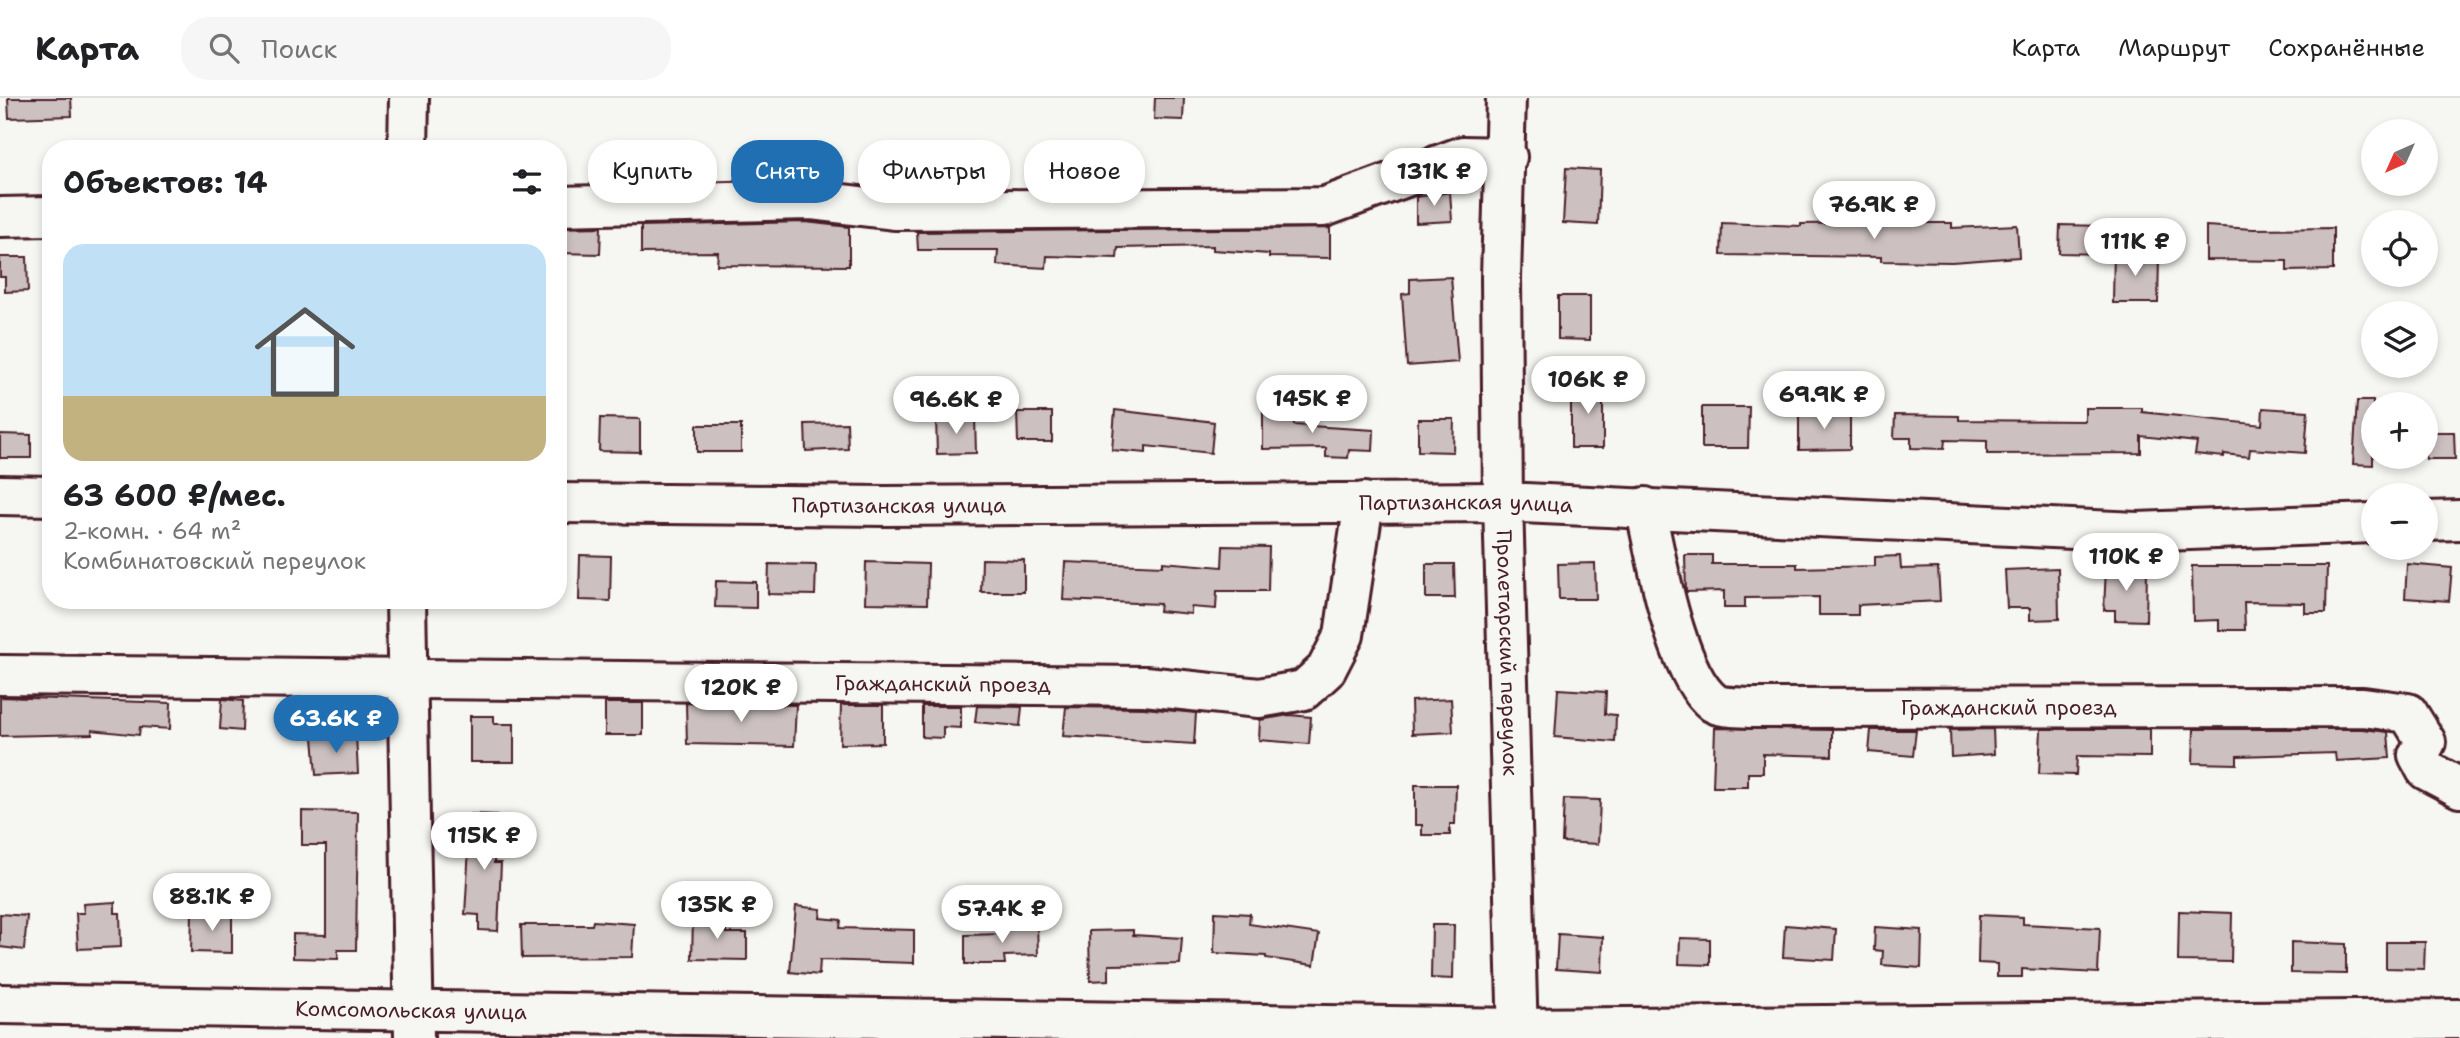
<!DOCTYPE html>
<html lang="ru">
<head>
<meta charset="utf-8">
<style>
  :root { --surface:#fff; --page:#f6f6f6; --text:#202124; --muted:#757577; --line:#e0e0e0; --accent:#1f6fb2 }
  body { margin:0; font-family:"Shantell Sans",sans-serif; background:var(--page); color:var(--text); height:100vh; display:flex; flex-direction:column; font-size:26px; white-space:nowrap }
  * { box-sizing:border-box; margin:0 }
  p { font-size:23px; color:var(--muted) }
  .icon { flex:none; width:38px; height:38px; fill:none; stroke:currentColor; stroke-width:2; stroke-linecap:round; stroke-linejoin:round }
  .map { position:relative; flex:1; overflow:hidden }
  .details { position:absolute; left:42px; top:42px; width:525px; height:469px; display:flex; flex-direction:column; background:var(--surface); border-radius:28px; box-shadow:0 4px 10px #0003 }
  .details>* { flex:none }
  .top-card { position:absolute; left:588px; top:42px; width:665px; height:63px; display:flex; gap:14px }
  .needle { width:46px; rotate:225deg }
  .buttons { position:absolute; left:2361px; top:21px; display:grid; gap:14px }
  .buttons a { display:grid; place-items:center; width:77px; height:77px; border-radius:50%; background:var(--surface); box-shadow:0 4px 10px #0003; font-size:35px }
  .price { position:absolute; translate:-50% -60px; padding:0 16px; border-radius:24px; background:#fff; color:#222; font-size:23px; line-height:46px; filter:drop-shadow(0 2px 4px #0008) }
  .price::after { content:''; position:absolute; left:50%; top:42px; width:21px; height:16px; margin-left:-10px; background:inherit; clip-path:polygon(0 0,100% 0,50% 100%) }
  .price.on { background:var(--accent); color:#fff }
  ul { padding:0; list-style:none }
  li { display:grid; align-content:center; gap:14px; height:371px; padding:0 21px }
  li+li { border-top:2px solid var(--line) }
  li span { display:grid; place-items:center; height:217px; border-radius:21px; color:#555 }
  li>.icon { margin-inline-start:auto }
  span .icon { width:126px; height:126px; fill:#fffc; stroke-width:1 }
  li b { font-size:30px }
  h2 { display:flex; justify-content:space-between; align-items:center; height:84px; padding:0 21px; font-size:30px }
  .tag { padding:0 24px; border-radius:28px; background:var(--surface); box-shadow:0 4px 10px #0003; font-size:24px; line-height:63px }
  .tag.on { background:var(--accent); color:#fff }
  header { display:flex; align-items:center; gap:42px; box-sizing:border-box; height:98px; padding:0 35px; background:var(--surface); border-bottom:2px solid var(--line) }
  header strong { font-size:33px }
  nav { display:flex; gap:38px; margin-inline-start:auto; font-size:24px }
  .search { width:490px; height:63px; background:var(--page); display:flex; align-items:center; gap:18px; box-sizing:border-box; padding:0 24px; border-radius:28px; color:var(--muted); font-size:26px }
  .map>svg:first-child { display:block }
</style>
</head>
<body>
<header>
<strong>Карта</strong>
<div class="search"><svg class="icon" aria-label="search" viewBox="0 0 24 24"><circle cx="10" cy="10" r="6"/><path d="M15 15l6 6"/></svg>Поиск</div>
<nav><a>Карта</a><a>Маршрут</a><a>Сохранённые</a></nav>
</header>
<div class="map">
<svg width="2460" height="940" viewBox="0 0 2460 940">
  <rect width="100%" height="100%" fill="#f6f6f2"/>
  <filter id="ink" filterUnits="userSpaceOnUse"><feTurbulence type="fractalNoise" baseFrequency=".0143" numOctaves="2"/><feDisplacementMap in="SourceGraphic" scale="14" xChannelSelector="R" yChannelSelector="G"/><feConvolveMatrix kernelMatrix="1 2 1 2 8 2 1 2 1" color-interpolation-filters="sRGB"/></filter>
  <g filter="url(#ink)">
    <!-- building -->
    <g fill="#ccc1c0" stroke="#4a1f2b" stroke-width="2">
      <polygon points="8,0 71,0 72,18 9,20"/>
      <polygon points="1155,0 1184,0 1183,22 1154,21"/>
      <polygon points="1566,70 1600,72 1598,127 1563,125"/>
      <polygon points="1450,94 1452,123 1416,125 1416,99"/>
      <polygon points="1882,116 1919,116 1919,125 1952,125 1952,130 2017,127 2019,159 1952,164 1881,163 1881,159 1721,157 1722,125 1801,128 1801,126 1882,125"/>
      <polygon points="805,124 849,129 849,168 717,167 718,154 641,155 641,128"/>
      <polygon points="2060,127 2105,128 2105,156 2059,155"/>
      <polygon points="2206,128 2253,131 2333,130 2333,172 2287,173 2287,163 2206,162"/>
      <polygon points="601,129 600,156 558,155 559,130"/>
      <polygon points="1330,130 1330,160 1269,159 1269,156 1213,152 1213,148 1118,150 1117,160 1047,158 1046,170 997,167 998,152 918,152 917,134"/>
      <polygon points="2114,151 2138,151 2138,159 2159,159 2158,205 2113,205"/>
      <polygon points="0,159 27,159 28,193 5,194 5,179 0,179"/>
      <polygon points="1451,179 1458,264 1407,268 1402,196 1410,195 1410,181"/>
      <polygon points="1558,198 1590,198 1590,242 1558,241"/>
      <polygon points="1583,281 1603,281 1603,350 1571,350 1571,296 1583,296"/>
      <polygon points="2357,303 2373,303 2373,367 2353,366"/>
      <polygon points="1702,309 1749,309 1748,350 1702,350"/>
      <polygon points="1263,310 1293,310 1294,327 1374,332 1373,353 1349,352 1348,360 1326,359 1326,350 1263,351"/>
      <polygon points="2085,310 2142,310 2142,314 2262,327 2263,310 2308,313 2305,355 2250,351 2249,359 2224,356 2224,359 2195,356 2197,344 2141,338 2141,355 1987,356 1987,343 1945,342 1944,351 1911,350 1911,340 1894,340 1895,317 1959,318 1959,322 2085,323"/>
      <polygon points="1115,312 1214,324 1211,355 1146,348 1146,355 1112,352"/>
      <polygon points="1017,314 1052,314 1052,344 1018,344"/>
      <polygon points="1799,314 1850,314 1850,351 1799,352"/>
      <polygon points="975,319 976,355 937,356 936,320"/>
      <polygon points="600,320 640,321 640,354 599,353"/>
      <polygon points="1418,321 1454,321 1453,354 1418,353"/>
      <polygon points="847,325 848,351 806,353 805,326"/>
      <rect x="697" y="327" width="44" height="27"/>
      <polygon points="2426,334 2454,334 2455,361 2426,361"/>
      <polygon points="0,336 31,337 31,360 0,360"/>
      <polygon points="1223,448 1269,449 1268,493 1217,493 1216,511 1191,509 1191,516 1159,513 1160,506 1063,502 1065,464 1163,468 1163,464 1222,469"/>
      <polygon points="580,457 611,458 610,503 579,502"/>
      <polygon points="1685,457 1712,457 1712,466 1797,466 1797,470 1875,468 1875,459 1900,458 1901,471 1938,470 1940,503 1858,507 1858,517 1819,517 1819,499 1745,500 1745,510 1724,510 1724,493 1686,494"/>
      <polygon points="982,461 1024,462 1024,494 981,494"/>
      <polygon points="866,464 928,466 927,506 865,505"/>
      <polygon points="1595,465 1596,501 1559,501 1558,466"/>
      <polygon points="769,466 816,467 815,497 768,496"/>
      <polygon points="1426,466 1454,466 1455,500 1426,500"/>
      <polygon points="2407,466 2452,470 2449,503 2405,500"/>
      <polygon points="2192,468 2327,468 2326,515 2305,515 2305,505 2244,504 2245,532 2219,532 2219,522 2193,523"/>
      <polygon points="2106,469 2147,471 2146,523 2115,522 2115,512 2104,512"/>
      <polygon points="2058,470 2059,521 2030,522 2030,510 2007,510 2005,472"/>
      <polygon points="716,483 756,484 756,510 715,509"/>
      <polygon points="1558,591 1606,594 1605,616 1616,617 1615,644 1555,639"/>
      <polygon points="0,599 171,605 170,631 140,629 139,637 92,632 92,636 0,638"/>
      <polygon points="222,601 243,603 242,633 220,631"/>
      <polygon points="1451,601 1453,634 1412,636 1411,603"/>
      <rect x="605" y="605" width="38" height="32"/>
      <polygon points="686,605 796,607 794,648 687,646"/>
      <polygon points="841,607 883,607 883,645 840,646"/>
      <polygon points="922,608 961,608 961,630 943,629 943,640 922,639"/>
      <polygon points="977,608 1022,609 1020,628 975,624"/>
      <polygon points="1066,609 1144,610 1196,615 1194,646 1063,638"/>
      <polygon points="1289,617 1311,619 1309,646 1259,642 1260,622"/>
      <polygon points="470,618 494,618 494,626 514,626 514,664 470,664"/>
      <polygon points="1715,630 1832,632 1832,658 1763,656 1763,675 1748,675 1748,689 1713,689"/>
      <polygon points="1993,631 1994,656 1951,659 1950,632"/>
      <polygon points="2041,631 2150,631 2150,659 2077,658 2076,677 2039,676"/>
      <polygon points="2194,631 2362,631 2388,634 2390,660 2336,663 2335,655 2237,658 2237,666 2193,665"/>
      <polygon points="1871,632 1916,632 1913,658 1869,654"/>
      <polygon points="356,637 358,675 316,677 313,639"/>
      <polygon points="1415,687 1456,687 1455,726 1450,726 1450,737 1422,737 1422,727 1415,727"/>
      <polygon points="1564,701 1600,702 1598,746 1562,744"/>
      <polygon points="302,713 358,714 356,852 338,852 338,861 293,860 293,836 326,837 326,747 302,747"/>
      <polygon points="471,716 498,717 494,765 501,765 498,833 479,832 479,817 465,816"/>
      <polygon points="115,804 115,815 120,815 121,849 78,851 76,815 84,815 83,806"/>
      <polygon points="796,808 821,811 820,820 841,822 840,830 914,832 914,865 820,862 819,877 790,874"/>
      <polygon points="2179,813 2232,815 2231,864 2178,863"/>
      <polygon points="1215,814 1250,816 1249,826 1319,836 1314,867 1266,860 1266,858 1214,855"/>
      <polygon points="192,815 232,816 232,855 191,854"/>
      <polygon points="0,816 27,818 24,852 0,849"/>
      <polygon points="1979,817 2023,819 2023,826 2100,830 2098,875 2022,871 2022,879 1997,879 1997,866 1978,865"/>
      <polygon points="693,820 726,820 726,835 747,835 747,862 692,861"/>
      <polygon points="593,823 634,826 632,859 522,860 521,827 592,827"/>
      <polygon points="1037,826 1038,857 1004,858 1005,866 965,866 965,837 1000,836 1000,827"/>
      <polygon points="1432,827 1454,827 1453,881 1431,880"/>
      <polygon points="1785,827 1836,831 1834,862 1783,859"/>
      <polygon points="1875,829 1922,832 1921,870 1882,867 1883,853 1874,852"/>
      <polygon points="1133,832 1133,837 1182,840 1180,866 1109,867 1109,882 1090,883 1089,833"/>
      <polygon points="1558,836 1603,839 1602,874 1556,871"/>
      <polygon points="1680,840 1710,841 1710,867 1679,866"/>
      <polygon points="2291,844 2346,846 2346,876 2291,875"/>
      <polygon points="2386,844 2425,844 2424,871 2386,870"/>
    </g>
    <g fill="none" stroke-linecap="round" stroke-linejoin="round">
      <!-- minor casing -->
      <g stroke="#4a1f2b" stroke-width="44">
        <g id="minor">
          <path id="s1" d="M1506,0L1501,180L1503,404L1518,940"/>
          <polyline points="408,51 409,0"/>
          <polyline points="558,108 810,102 894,112 1324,109 1463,58 1507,59"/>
          <polyline points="0,119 51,118"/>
          <polyline points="0,397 51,398"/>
          <path id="s2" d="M558,405L886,408L1503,404L2137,434L2373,425"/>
          <path id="s3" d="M1645,409C1656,457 1675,576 1714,605C1722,610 1740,609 1751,610L2363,609L2408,615L2426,644L2418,657L2426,672L2460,690"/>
          <polyline points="2426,423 2460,422"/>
          <polyline points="406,502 414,940"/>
          <path id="s4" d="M0,577L1145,588L1259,600L1304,592L1326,572L1344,537L1364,404"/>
          <path id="s5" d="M0,906L1518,930L2460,921"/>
        </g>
      </g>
      <!-- minor -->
      <use href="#minor" stroke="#f6f6f2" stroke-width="38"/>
    </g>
  </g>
  <g text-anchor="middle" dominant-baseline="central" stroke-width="6" stroke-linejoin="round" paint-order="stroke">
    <!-- street labels -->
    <g font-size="21" fill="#4a1f2b" stroke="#f6f6f2">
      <text stroke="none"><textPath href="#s2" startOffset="908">Партизанская улица</textPath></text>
      <text stroke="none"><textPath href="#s2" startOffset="341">Партизанская улица</textPath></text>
      <text stroke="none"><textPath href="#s1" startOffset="555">Пролетарский переулок</textPath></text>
      <text stroke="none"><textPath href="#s4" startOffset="943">Гражданский проезд</textPath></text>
      <text stroke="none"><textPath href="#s3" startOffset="506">Гражданский проезд</textPath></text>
      <text stroke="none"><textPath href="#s5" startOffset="411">Комсомольская улица</textPath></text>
    </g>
  </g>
</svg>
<div class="buttons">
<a><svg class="needle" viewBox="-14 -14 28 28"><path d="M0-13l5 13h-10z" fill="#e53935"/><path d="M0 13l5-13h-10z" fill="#757577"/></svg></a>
<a><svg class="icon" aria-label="locate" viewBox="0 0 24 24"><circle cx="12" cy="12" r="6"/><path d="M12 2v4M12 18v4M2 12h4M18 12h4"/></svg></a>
<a><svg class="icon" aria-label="layers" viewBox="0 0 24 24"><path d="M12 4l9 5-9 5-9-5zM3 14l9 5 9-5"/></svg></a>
<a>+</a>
<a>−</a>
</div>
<b class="price" style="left:1434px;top:110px">131K ₽</b>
<b class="price" style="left:1874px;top:143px">76.9K ₽</b>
<b class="price" style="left:2135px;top:180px">111K ₽</b>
<b class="price" style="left:1588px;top:318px">106K ₽</b>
<b class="price" style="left:1824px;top:333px">69.9K ₽</b>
<b class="price" style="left:1312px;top:337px">145K ₽</b>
<b class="price" style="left:956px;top:338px">96.6K ₽</b>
<b class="price" style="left:2126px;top:495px">110K ₽</b>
<b class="price" style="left:741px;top:626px">120K ₽</b>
<b class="price on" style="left:336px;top:657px">63.6K ₽</b>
<b class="price" style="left:484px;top:774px">115K ₽</b>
<b class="price" style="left:212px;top:835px">88.1K ₽</b>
<b class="price" style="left:717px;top:843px">135K ₽</b>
<b class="price" style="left:1002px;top:847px">57.4K ₽</b>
<div class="top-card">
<a class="tag">Купить</a>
<a class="tag on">Снять</a>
<a class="tag">Фильтры</a>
<a class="tag">Новое</a>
</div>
<section class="details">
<h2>Объектов: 14<svg class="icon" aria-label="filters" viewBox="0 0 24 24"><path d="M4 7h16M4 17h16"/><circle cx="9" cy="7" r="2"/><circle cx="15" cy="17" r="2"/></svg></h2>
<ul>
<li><span style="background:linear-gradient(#bfe0f5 70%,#c2b280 0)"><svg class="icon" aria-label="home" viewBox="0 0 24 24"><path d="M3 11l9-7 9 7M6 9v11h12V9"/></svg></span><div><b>63 600 ₽/мес.</b><p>2-комн. · 64 m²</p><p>Комбинатовский переулок</p></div></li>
</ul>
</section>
</div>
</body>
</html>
